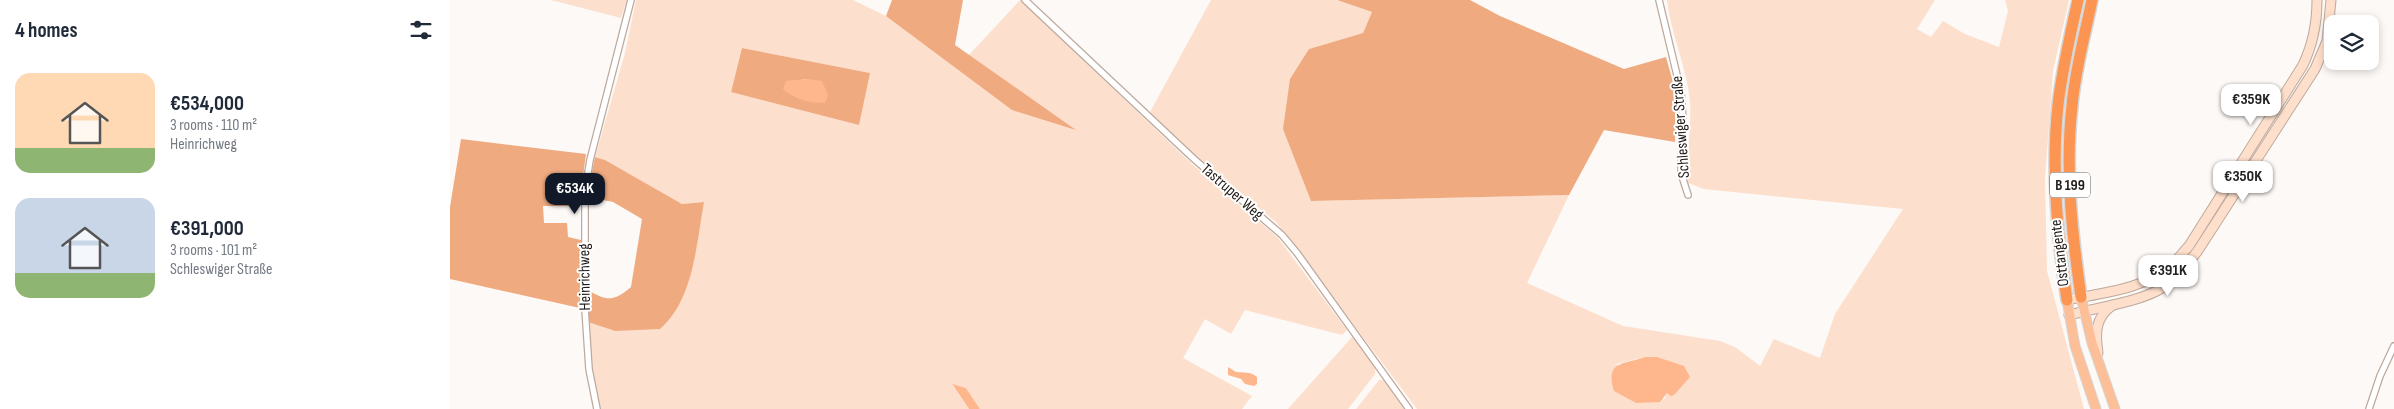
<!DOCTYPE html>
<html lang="en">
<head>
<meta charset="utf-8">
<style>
  :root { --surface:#fff; --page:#f2f2f3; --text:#1f2937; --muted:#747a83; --accent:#111827 }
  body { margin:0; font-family:"Sofia Sans Condensed",sans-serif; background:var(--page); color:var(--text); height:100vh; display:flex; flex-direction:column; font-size:19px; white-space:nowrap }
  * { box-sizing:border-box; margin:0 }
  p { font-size:16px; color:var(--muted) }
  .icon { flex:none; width:28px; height:28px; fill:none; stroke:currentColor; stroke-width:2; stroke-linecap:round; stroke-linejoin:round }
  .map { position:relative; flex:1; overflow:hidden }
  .details { display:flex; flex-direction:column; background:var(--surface); width:450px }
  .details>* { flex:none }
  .fabs { position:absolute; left:1874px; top:15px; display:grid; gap:10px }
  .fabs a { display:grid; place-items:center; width:55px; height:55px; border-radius:10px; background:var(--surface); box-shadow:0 2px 8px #0003; font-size:25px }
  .price { position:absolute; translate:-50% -42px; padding:0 11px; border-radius:10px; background:#fff; color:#222; font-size:16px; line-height:32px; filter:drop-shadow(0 1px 2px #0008) }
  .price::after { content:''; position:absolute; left:50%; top:30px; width:15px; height:11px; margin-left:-8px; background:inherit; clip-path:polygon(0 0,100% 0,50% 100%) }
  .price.active { background:var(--accent); color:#fff }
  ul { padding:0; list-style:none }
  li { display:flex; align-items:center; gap:15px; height:125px; padding:0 15px }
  li span { display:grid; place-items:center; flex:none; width:140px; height:100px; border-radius:15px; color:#555 }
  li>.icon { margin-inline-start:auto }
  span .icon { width:60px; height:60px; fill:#fffc; stroke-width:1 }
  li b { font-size:21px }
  h2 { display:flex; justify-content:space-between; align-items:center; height:60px; padding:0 15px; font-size:21px }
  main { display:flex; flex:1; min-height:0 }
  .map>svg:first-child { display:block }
</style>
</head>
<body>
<main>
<section class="details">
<h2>4 homes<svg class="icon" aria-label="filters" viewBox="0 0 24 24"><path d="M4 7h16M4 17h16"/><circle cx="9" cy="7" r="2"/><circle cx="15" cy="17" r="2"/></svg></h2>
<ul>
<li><span style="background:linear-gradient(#ffd9b3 75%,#8fb573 0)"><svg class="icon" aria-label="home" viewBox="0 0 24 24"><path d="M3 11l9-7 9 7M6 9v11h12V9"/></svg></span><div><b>€534,000</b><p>3 rooms · 110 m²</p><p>Heinrichweg</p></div></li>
<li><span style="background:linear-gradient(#c9d6e8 75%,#8fb573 0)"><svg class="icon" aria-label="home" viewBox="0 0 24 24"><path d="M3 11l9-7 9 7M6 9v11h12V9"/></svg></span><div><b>€391,000</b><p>3 rooms · 101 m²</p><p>Schleswiger Straße</p></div></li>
</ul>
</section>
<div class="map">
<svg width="1944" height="409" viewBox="0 0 1944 409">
  <rect width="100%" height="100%" fill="#fdf9f6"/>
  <!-- green -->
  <g fill="#fddfcd" fill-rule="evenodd">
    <polygon points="101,0 177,0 171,18"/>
    <path d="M186,0H403L436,16L624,129L518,56L570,0L742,164L828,238L897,330L892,335L795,310L781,334L755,319L733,358L802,396L792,409H530L516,388L502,385L519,409H151L145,389L138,322L165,331L254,202L232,204L155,160L145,157L175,53ZM292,48L420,73L281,92Z"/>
    <path d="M761,0H887L922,12L913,33L859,49L861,201L1119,195L1077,283L1173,326L1270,341L1285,347L1310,366L1324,339L1370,358L1385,314L1453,209L1254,189L1238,183C1235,156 1242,129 1240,102C1237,67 1221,35 1217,0H1485L1467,29L1481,37L1493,21L1515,34L1549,47L1558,11L1555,0H1619L1603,71L1595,179L1597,271L1634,409H967L826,222L745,156L700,112ZM1195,357L1226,391L1224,395L1217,393L1214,400L1166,364Z"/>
    <polygon points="902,337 906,337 925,365 925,374 898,409 838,409"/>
    <polygon points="929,380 935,380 954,409 906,409"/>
  </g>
  <!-- forest -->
  <g fill="#f0aa80" fill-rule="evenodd">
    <polygon points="442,0 513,0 505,45 626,130 562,110 436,16"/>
    <polygon points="887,0 1020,0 1050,16 1174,69 1216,57 1226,93 1225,142 1154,130 1119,195 861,201 833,129 840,79 859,49 913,33 922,12"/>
    <path d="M292,48L420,73L409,125L281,92ZM357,79L375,103L344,81Z"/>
    <polygon points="11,139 136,154 129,206 93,206 94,223 117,223 118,237 131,240 130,308 0,279 0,207"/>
    <path d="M145,157L155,160L232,204L254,202C246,245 244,299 210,329L165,331L138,322V290C158,302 164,301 181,287L192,219L163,202L137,197Z"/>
  </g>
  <!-- water -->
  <g fill="#feb78d">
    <path d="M357,79L372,81L378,95L375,103C360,103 345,100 333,89L336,81Z"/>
    <path d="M1195,357H1207L1234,366L1240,377L1224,395L1221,396L1217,393L1210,402L1186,403L1164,391C1155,360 1173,365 1195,357Z"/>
    <path d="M778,367L786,372C795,373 799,371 807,377V384L804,386L795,384L791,379L778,375Z"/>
    <polygon points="502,384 516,388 530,409 519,409"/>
  </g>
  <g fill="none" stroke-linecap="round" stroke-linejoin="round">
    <!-- street casing -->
    <g stroke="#bda99d" stroke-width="8">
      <g id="street">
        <polyline points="575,0 744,159 832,235 847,253 959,409"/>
        <polyline points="1209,0 1231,92 1233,120 1231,173 1238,195"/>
        <polyline points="147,409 139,369 135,309 135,191 140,160 181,0"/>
        <polyline points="1919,409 1930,376 1944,346"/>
      </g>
    </g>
    <!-- secondary casing -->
    <g stroke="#bda99d" stroke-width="11">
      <g id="secondary">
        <path d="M1617,300C1651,293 1693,290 1720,266C1727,261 1733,252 1739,246L1853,65C1863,44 1867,23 1867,0"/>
        <path d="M1619,315C1645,308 1690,302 1712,288C1726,278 1736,265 1747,252L1865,69L1877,41L1881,0"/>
        <path d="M1648,353C1645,333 1645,317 1663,305"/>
      </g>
    </g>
    <!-- primary casing -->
    <g stroke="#d7d6d5" stroke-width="11">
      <g id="primary">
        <polyline points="1631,297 1642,343 1665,409"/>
        <polyline points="1617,300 1625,346 1646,409"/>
      </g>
    </g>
    <!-- highway casing -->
    <g stroke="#d7d6d5" stroke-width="14">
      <g id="highway">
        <path d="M1631,297C1622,234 1615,169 1622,106C1625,70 1635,35 1642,0"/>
        <path d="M1617,300C1607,236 1601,170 1608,105C1612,70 1620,35 1628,0"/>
      </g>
    </g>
    <!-- street -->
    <use href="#street" stroke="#fff" stroke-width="5.5"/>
    <!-- secondary -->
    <use href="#secondary" stroke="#fedfcb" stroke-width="9"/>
    <!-- primary -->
    <use href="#primary" stroke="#fdbf97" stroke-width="9"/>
    <!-- highway -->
    <use href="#highway" stroke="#fc9551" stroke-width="11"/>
  </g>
  <g text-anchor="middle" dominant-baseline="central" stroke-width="4" stroke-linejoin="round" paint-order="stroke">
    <!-- shield labels -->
    <rect fill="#fff" stroke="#645f5b" stroke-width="1" x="1600" y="172.5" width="40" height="25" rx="4"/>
    <g font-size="15" font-weight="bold" fill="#211a15">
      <text x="1620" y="185">B 199</text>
    </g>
    <!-- street labels -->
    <g font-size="16" fill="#211a15" stroke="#fff">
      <text transform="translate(1231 127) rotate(-94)">Schleswiger Straße</text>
      <text transform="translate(782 192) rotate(41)">Tastruper Weg</text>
      <text transform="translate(1610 253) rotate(-97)">Osttangente</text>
      <text transform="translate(135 277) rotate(-91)">Heinrichweg</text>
    </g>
  </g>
</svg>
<div class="fabs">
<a><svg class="icon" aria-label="layers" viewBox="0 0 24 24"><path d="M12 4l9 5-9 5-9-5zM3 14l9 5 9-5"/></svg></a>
</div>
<b class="price" style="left:1801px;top:126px">€359K</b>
<b class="price" style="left:1793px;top:203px">€350K</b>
<b class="price active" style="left:125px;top:215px">€534K</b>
<b class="price" style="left:1718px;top:297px">€391K</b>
</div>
</main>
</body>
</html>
